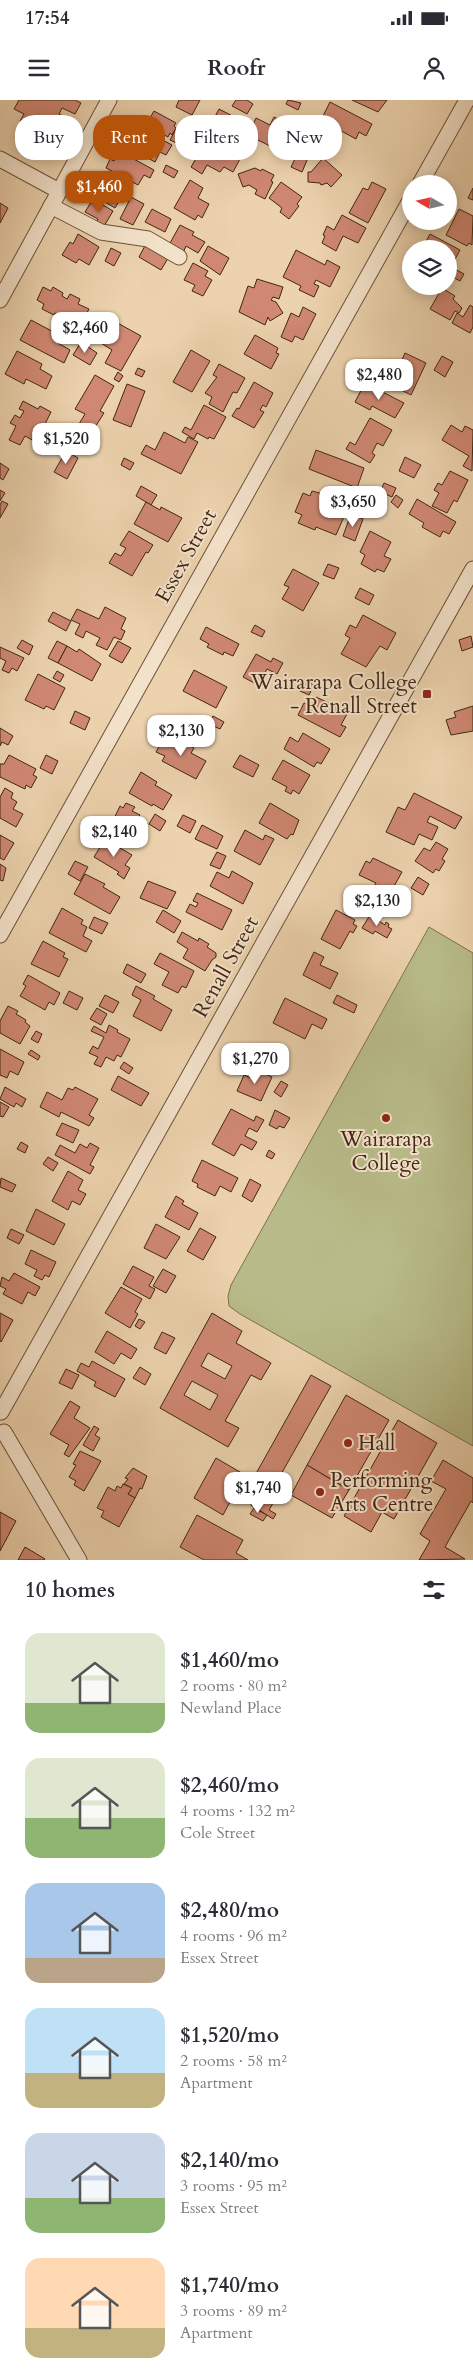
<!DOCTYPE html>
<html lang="en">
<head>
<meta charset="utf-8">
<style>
  :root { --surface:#fff; --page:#f7f7f7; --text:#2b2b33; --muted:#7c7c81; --accent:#b45309 }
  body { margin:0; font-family:Cardo,serif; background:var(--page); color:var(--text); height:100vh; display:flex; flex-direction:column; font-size:19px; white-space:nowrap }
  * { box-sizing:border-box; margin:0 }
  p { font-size:16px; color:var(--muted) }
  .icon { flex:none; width:28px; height:28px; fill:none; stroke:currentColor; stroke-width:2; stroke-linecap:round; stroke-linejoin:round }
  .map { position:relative; height:1460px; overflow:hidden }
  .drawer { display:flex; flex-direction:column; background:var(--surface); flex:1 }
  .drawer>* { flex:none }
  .guide { position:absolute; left:15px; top:15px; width:444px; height:45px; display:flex; gap:10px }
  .needle { width:32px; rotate:279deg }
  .controls { position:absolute; left:402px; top:75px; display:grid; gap:10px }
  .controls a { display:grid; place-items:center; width:55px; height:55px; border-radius:50%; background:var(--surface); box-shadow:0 2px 12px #0003; font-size:25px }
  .price { position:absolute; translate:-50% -42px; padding:0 11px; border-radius:10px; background:#fff; color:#222; font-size:16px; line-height:32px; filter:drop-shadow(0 1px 2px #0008) }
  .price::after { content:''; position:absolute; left:50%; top:30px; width:15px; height:11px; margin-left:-8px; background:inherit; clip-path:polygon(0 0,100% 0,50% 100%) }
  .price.selected { background:var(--accent); color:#fff }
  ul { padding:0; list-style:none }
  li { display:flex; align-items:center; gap:15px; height:125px; padding:0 25px }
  li span { display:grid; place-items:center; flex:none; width:140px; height:100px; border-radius:15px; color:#555 }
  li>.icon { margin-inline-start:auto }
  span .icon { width:60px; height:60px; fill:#fffc; stroke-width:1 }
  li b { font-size:21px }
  h2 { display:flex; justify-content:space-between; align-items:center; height:60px; padding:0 25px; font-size:21px }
  .pill { padding:0 18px; border-radius:20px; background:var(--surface); box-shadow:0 2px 12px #0003; font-size:18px; line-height:45px }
  .pill.selected { background:var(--accent); color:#fff }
  .status { display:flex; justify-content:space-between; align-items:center; height:35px; padding:0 25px; background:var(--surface); direction:ltr }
  .status svg { height:14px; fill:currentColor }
  header { display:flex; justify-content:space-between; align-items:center; height:65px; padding:0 25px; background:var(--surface); font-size:22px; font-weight:700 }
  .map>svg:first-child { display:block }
</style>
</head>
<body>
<div class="status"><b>17:54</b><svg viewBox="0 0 49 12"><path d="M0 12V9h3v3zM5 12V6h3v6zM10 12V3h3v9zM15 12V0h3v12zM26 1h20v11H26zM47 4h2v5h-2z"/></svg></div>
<header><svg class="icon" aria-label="menu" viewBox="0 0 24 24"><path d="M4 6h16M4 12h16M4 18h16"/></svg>Roofr<svg class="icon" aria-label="person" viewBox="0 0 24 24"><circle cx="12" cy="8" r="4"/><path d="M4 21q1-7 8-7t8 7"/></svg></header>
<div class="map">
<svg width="473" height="1460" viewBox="0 0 473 1460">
  <rect width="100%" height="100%" fill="#ecd2ad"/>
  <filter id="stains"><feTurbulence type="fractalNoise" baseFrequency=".004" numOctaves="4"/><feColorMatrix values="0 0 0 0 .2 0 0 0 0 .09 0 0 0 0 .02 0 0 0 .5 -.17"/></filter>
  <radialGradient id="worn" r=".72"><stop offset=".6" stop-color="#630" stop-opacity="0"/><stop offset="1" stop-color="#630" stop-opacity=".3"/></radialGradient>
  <!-- green -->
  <polygon fill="#b8bb89" stroke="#7c704e" points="429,827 473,853 473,1346 240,1214 229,1206 228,1196 231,1185"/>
  <!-- building -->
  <g fill="#d08873" stroke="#412614" fill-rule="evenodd">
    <polygon points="19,0 75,0 81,3 75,14 62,8 59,14 69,19 65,25 68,27 64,35 36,21 33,27 20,21 24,14 14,9"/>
    <polygon points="179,0 200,0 192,15 176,7"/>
    <polygon points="236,0 247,0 253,4 247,14 232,6"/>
    <polygon points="288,0 301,3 298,10 286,4"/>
    <polygon points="352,0 387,0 378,12"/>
    <polygon points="330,2 372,24 366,36 359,32 356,39 321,20"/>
    <polygon points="219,9 244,22 240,30 235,28 230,39 209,28"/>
    <polygon points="154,11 176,23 174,26 176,28 172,35 170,33 168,37 146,25"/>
    <polygon points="274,17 288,24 276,49 258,40 257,43 247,38 256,18 270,25"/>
    <polygon points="304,17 315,22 309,36 316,39 302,72 291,67 295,59 287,55"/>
    <polygon points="196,23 207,30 203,38 191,31"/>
    <polygon points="140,28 172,45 166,55 160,52 155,62 129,48"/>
    <polygon points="176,29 189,36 183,46 170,40"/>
    <polygon points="207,40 240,59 233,72 224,67 220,72 207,65 202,74 191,67"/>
    <polygon points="119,51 154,70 150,78 144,75 138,85 106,68 110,59 114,61"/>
    <polygon points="323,58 342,75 331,87 327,83 321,85 320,83 308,82 308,72 311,72"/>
    <polygon points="166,65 178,71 174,78 163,72"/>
    <polygon points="255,68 261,71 262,69 274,75 271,81 273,82 265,99 255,94 257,90 249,85 243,87 238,74"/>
    <polygon points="190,80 203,88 198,98 209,104 202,118 198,115 195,120 174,108"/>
    <polygon points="104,81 124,92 115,108 95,96"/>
    <polygon points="281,82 302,97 297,104 299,106 289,119 280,112 282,108 269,98"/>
    <polygon points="372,82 386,89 368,123 349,113 363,88 368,90"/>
    <polygon points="473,88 473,100 468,98"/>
    <polygon points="131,97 144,104 133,125 120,119"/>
    <polygon points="93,99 113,111 103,128 95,124 98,119 85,112"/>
    <polygon points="0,103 8,108 0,123"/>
    <polygon points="152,109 171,119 165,132 145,122"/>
    <polygon points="459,109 473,116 472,145 469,143 467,146 446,135"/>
    <polygon points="342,115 366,128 358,143 343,136 336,151 322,143 325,136 323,135 327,126 334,130"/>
    <polygon points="180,125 194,132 192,135 205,142 198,153 186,146 183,153 169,145"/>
    <polygon points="78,134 99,147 89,165 79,159 76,163 62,155 70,142 73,144"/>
    <polygon points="430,134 460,150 453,163 449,161 449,149 422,149"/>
    <polygon points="147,142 170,155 161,170 139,157"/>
    <polygon points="208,146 229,158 220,175 200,161"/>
    <polygon points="111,148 121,153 114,166 105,161"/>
    <polygon points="296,150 325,165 327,160 340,167 330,187 316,180 314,184 319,186 314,197 299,190 301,186 283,177"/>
    <polygon points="193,163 208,171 205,176 212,180 203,196 192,191 195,185 184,180"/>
    <polygon points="453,168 464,174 460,181 449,175"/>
    <polygon points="257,179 283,187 279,199 273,197 271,200 276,202 283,213 270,221 268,217 265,225 239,212 248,186 254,188"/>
    <polygon points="43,187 51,191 53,187 63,193 62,196 67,199 70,194 80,199 78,204 89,209 81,224 69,218 68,220 55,213 54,215 42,209 44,204 37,200"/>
    <polygon points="442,188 455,196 453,199 462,208 459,213 455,211 450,220 430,209"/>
    <polygon points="470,205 473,207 473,227 470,233 452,223 457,213 463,217"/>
    <polygon points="303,207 316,214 303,240 295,236 292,242 281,237 291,213 299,217"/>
    <polygon points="31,220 61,236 58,243 70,250 64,263 20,240"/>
    <polygon points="114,221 141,236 121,271 105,263 112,250 101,243"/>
    <polygon points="255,235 278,248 276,253 279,254 271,269 244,254"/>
    <polygon points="81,242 97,253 90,265 73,255"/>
    <polygon points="191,250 210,261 192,292 173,282"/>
    <polygon points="17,251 42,264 40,269 52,276 46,289 26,279 24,284 5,274"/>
    <polygon points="405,253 426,263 411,295 391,285"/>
    <polygon points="442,256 453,262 445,277 434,270"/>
    <polygon points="219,264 245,278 237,293 233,292 223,312 209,304 212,297 205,293 217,277 213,275"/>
    <polygon points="138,268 145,271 142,277 135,274"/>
    <polygon points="118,272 123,276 119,282 114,279"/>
    <polygon points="95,275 114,286 100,311 104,313 92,332 79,324 85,314 75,309"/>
    <polygon points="254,282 273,293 266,307 263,305 260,310 264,312 254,328 232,316 237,308 239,309"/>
    <polygon points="365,283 404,303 395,318 372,306 370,310 355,302"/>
    <polygon points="127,284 145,291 131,327 113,320"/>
    <polygon points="23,301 38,309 40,306 51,312 36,342 25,336 20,345 9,340 16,326 10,323 15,315 20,318 24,311 19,309"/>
    <polygon points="204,305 226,317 214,339 209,337 208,339 197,333 194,339 182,332 185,327 191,330"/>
    <polygon points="370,318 392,330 383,346 377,343 372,353 375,355 370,363 346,349 350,342 355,345"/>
    <polygon points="451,325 462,332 465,326 473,330 472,371 463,366 469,356 442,340"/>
    <polygon points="164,332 185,343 188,337 198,342 181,374 141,354 146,345 155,350"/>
    <polygon points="63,334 76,340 70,351 52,343 55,336 61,339"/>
    <polygon points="316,350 364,368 357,388 309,369"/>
    <polygon points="66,351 78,358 67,379 54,372"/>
    <polygon points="405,357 421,365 414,378 399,371"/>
    <polygon points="124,358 134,363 130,370 121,365"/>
    <polygon points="0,363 9,369 3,380 0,378"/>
    <polygon points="450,371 468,380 457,402 454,400 447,413 432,406 439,393 434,390 438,383 442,385"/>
    <polygon points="384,383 396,388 392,397 380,392"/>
    <polygon points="141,386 157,395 151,405 136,396"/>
    <polygon points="358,388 373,395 366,407 352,400"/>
    <polygon points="0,390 5,393 0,401"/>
    <polygon points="312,391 331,396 329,400 338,403 336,408 346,412 336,435 316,427 315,430 298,423 302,415 295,412 303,393 310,396"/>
    <polygon points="396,395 403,400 398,408 391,402"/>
    <polygon points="417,399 456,422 449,434 443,431 440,437 422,427 424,423 409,414"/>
    <polygon points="2,401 8,404 0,418 0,405"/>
    <polygon points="146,402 160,410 161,407 182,418 168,442 134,424"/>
    <polygon points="351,414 363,419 355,441 343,436"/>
    <polygon points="129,431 153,445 148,453 146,452 132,476 109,463 115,453 121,456 126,448 120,445"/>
    <polygon points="370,431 391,442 384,456 391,459 384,472 377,469 375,472 361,464 365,455 360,452"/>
    <polygon points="328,464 339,468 334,479 323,475"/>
    <polygon points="293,469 319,483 303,511 282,499 289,487 284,485"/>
    <polygon points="360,488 374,495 369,505 355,498"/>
    <polygon points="105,507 126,518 121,529 125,531 121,540 114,537 107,550 96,545 100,538 86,531 83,538 75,534 80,524 71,520 77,509 99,519"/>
    <polygon points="53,512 71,521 66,531 48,521"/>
    <polygon points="363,515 396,533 387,550 380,546 366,567 341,554 350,538 345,535 350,525 356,528"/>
    <polygon points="255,525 265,531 262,537 251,532"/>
    <polygon points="206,527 239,544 233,556 224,552 223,555 207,547 209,544 200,539"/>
    <polygon points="471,536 473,547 462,551 459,540"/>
    <polygon points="22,540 33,546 29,555 17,548"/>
    <polygon points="57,541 67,546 58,563 48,558"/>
    <polygon points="118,541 131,548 122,563 109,556"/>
    <polygon points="67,546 77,552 79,549 101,564 92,581 58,563"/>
    <polygon points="0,547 24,558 17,571 12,568 9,573 2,570 6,561 0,558"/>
    <polygon points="256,554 271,562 273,558 283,563 277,574 267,569 258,585 243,577"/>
    <polygon points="194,570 227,587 216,608 183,591"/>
    <polygon points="57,571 64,575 60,582 53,578"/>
    <polygon points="38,574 65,588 54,610 46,606 44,609 25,600"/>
    <polygon points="303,579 314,585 309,595 298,590"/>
    <polygon points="316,597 348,612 341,625 346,627 340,637 298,615 304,603 311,606"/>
    <polygon points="473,606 473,631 451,635 446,620 456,617 454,612"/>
    <polygon points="75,611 90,618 85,630 70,623"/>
    <polygon points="213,616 224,622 220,629 209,624"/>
    <polygon points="0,628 13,636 8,645 2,642 0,646"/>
    <polygon points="303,633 330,649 321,664 317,662 314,667 284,649 290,637 298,642"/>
    <polygon points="174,637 194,648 191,653 206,661 196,679 162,661 165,656 156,652 162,641 170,645"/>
    <polygon points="9,655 36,669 33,675 37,677 31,688 26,685 25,689 0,677 0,664 4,664"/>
    <polygon points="46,655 58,661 52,674 40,668"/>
    <polygon points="240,655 259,665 253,677 233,667"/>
    <polygon points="283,660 310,675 299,694 293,690 291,694 285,691 287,687 272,679"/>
    <polygon points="141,672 157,682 155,685 172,695 163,710 153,704 152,706 129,693"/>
    <polygon points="5,688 13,693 11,698 17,702 13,709 23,714 16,727 0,718 0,697"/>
    <polygon points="414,693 462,717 455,729 430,716 427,722 438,727 432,740 419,734 414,745 386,732 398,707 405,710"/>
    <polygon points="126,703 135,707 132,711 140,715 137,719 148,724 143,733 133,729 129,737 110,727 120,706 123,708"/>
    <polygon points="270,703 299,720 293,735 291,734 287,739 259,723"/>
    <polygon points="155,714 166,721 160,731 149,724"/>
    <polygon points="183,715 196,721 190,733 177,726"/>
    <polygon points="202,725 223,736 217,749 195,739"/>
    <polygon points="245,730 263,740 265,735 274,739 260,765 234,751"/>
    <polygon points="0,735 14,743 4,760 0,758"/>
    <polygon points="105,739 132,755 125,765 130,768 124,779 117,774 119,772 94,757"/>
    <polygon points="436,742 448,749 442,759 445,761 439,771 436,769 433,773 415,761 424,748 430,751"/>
    <polygon points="217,752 226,756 220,769 210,765"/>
    <polygon points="373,758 402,772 393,788 401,792 395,802 371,792 376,783 359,775 366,761 370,763"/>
    <polygon points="75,761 88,767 80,781 68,774"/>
    <polygon points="0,764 6,768 3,781 0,780"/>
    <polygon points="232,771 253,783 243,804 210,786 217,772 229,778"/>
    <polygon points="85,774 105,784 103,787 120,797 110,814 74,794"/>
    <polygon points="418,777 429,784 423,795 411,788"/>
    <polygon points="148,781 176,792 167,809 140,798"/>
    <polygon points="197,793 232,810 222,830 186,812 190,804 196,807 198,803 193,801"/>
    <polygon points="62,808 83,820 81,824 87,827 83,836 92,841 86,852 49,833"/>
    <polygon points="163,810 181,821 174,833 156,822"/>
    <polygon points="336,810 355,820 353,824 357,826 353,833 350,831 340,849 321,839"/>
    <polygon points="370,815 385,825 386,822 389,824 388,827 392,829 387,838 375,831 373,834 362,828"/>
    <polygon points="94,817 108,823 102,834 89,828"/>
    <polygon points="182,832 198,841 199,838 209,844 207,847 216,853 216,857 212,860 205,871 183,858 188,849 177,842"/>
    <polygon points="43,841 65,853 63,857 68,859 59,877 31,864"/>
    <polygon points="314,852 324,857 320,865 338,873 330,889 303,875"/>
    <polygon points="160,853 194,871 186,888 182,886 178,893 162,885 169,872 154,864"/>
    <polygon points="127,864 146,874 141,883 123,873"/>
    <polygon points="28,875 60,893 54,905 49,902 45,910 20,896 26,886 23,884"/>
    <polygon points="136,886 155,896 153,899 172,910 161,931 133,916 141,900 132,895"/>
    <polygon points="69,891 83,898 77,910 63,903"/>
    <polygon points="105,895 119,902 113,913 99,906"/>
    <polygon points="337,895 357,905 354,913 333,903"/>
    <polygon points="285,898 327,919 322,929 312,924 305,939 273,923"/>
    <polygon points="8,906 18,911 16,914 26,920 25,922 30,926 20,944 0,933 0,921"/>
    <polygon points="97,908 107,914 101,925 90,919"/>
    <polygon points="109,925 118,930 117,932 130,939 121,957 117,955 114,961 106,957 101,967 94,964 98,957 89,953 93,946 98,949 104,937 91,931 94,926 106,933"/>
    <polygon points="36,931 42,934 38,943 31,939"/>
    <polygon points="0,949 24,962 18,975 10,971 7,978 0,975"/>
    <polygon points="31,950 40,956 38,960 28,954"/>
    <polygon points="124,962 133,968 129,974 120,968"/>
    <polygon points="257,970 272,977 261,1001 237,991 244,975 253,979"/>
    <polygon points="118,976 149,993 141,1006 111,990"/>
    <polygon points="281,981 288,985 281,997 274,992"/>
    <polygon points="5,987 26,999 22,1007 16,1003 14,1007 0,999"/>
    <polygon points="75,987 98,999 89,1015 94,1018 89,1026 61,1012 59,1017 40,1007 47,992 62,1000 68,988 73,990"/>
    <polygon points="0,1002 9,1007 3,1017 0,1016"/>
    <polygon points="231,1009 254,1021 256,1016 264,1020 257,1032 249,1028 245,1036 257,1042 252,1050 241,1044 234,1056 212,1044"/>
    <polygon points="275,1010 290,1018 284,1028 279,1026 277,1029 269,1025"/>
    <polygon points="62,1023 79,1030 73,1043 56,1035"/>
    <polygon points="21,1042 28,1046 25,1053 17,1049"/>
    <polygon points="90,1043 99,1048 90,1065 94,1067 90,1074 55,1055 60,1045 75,1053 80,1044 87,1048"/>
    <polygon points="269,1050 275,1054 272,1059 266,1056"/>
    <polygon points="48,1057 58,1063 53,1071 43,1064"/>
    <polygon points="202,1060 238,1078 231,1092 220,1086 215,1096 197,1087 198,1084 192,1081"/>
    <polygon points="68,1071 83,1080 78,1090 86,1094 80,1105 72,1101 68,1110 52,1101"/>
    <polygon points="1,1078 16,1085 12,1092 0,1087"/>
    <polygon points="250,1079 261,1085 252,1102 242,1096"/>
    <polygon points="176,1096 184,1101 182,1104 198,1113 189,1130 165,1117"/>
    <polygon points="36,1109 65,1124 54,1145 26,1131"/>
    <polygon points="156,1124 180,1137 166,1159 144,1148"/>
    <polygon points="200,1128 216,1137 203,1160 187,1151"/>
    <polygon points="11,1129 24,1135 19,1144 7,1138"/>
    <polygon points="31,1150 56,1162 49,1177 45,1175 42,1180 34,1176 37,1170 25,1164"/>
    <polygon points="133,1166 154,1177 149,1186 155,1189 150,1199 123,1184"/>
    <polygon points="163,1169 176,1176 166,1193 153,1186"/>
    <polygon points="14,1173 40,1187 35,1196 28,1192 22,1204 3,1194 6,1189 0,1186 2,1177 9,1181"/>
    <polygon points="121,1187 142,1199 135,1212 138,1214 130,1228 105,1213"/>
    <polygon points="0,1213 13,1220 1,1242 0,1241"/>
    <path d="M212,1213L242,1231L236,1243L271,1263L261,1280L251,1275L225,1321L239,1328L228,1347L160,1308ZM208,1253L232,1266L225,1279L201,1266ZM192,1281L218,1295L210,1310L184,1295Z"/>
    <polygon points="139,1219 145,1222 140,1229 135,1226"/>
    <polygon points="107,1231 137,1249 131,1259 121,1253 114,1264 95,1252"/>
    <polygon points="162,1232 175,1238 166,1254 154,1248"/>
    <polygon points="92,1261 125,1279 115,1297 94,1286 96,1282 77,1271 81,1263 89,1267"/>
    <polygon points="140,1267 151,1274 145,1285 133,1278"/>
    <polygon points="66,1269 79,1275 72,1289 59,1283"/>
    <polygon points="311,1275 331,1286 267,1399 248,1388"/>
    <polygon points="346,1295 389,1320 349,1390 307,1365"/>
    <polygon points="70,1301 80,1307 74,1318 90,1328 69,1357 64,1354 69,1345 50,1334"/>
    <polygon points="398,1320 437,1343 394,1419 382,1412 371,1432 344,1416"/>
    <polygon points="94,1326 99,1329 95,1335 100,1338 93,1351 83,1345"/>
    <polygon points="80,1351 101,1361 84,1391 74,1385 76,1381 69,1377 76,1365 73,1364"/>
    <polygon points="216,1358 245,1375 241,1383 247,1387 238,1403 230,1402 223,1415 194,1398"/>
    <polygon points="443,1360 473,1378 473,1403 471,1401 445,1447 465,1459 419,1460 430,1441 420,1434 446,1389 431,1381"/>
    <polygon points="307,1365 349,1390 332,1418 291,1395"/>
    <polygon points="133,1368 147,1376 142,1389 140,1388 135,1398 128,1394 132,1388 124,1384 128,1379 125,1378"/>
    <polygon points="123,1384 132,1388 128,1394 135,1398 119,1427 101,1417 104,1411 97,1408 108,1387 115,1391 117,1386 121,1388"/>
    <polygon points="257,1393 267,1399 270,1394 276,1398 269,1410 276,1414 273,1419 251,1405"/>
    <polygon points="254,1408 267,1415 263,1421 250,1414"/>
    <polygon points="0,1412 16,1421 0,1451"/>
    <polygon points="197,1415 243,1440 236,1453 248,1460 204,1460 180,1447"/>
    <polygon points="25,1447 45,1459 44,1460 18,1460"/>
  </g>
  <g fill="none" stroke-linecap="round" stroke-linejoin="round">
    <!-- minor casing -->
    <g stroke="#6c513a" stroke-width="17">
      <g id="minor">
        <polyline points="0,59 59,91"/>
        <polyline points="420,84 467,0"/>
        <polyline points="51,106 101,132 148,139 179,157"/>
        <polyline points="0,200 109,0"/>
        <polyline points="0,835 411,99"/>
        <polyline points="1,1312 473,469"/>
        <polyline points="4,1332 79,1460"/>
      </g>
    </g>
    <!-- minor -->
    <use href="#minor" stroke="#f3e2ca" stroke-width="15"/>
  </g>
  <!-- markers -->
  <g fill="#8f2418" stroke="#f3e2ca" stroke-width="2">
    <rect x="422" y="589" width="10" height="10" rx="2.5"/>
    <circle cx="386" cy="1018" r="5"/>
    <circle cx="348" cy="1343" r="5"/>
    <circle cx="320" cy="1392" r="5"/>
  </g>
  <g text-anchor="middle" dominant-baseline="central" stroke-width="4" stroke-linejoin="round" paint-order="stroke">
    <!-- street labels -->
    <g font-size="21" fill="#412614" stroke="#f3e2ca">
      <text transform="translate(186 456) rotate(-61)">Essex Street</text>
      <text transform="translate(226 867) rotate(-61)">Renall Street</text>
    </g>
    <!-- poi labels -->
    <g font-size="21" fill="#412614" stroke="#f3e2ca" text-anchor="start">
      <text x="417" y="582" text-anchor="end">Wairarapa College<tspan x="417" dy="24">- Renall Street</tspan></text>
      <text x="386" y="1039" text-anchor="middle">Wairarapa<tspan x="386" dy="24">College</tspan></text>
      <text x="358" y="1343">Hall</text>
      <text x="330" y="1380">Performing<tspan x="330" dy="24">Arts Centre</tspan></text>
    </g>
  </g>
  <rect width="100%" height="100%" filter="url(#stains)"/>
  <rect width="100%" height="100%" fill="url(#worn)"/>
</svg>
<div class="controls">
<a><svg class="needle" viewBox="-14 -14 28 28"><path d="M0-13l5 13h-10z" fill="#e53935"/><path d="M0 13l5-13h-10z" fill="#7c7c81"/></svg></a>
<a><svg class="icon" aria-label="layers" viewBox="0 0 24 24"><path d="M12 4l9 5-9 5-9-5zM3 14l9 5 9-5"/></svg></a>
</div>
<b class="price selected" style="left:99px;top:113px">$1,460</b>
<b class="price" style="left:85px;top:254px">$2,460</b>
<b class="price" style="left:379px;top:301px">$2,480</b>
<b class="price" style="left:66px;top:365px">$1,520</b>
<b class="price" style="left:353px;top:428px">$3,650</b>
<b class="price" style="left:181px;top:657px">$2,130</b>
<b class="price" style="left:114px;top:758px">$2,140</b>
<b class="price" style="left:377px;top:827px">$2,130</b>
<b class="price" style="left:255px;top:985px">$1,270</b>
<b class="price" style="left:258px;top:1414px">$1,740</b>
<div class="guide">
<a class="pill">Buy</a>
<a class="pill selected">Rent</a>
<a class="pill">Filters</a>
<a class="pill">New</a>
</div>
</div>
<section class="drawer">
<h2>10 homes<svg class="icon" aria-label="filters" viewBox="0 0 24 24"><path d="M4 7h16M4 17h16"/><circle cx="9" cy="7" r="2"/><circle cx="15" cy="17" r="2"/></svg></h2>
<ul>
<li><span style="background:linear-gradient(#dfe7d0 70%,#8fb573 0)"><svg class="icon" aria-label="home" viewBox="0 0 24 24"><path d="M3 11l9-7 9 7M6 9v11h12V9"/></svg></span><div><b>$1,460/mo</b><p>2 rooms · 80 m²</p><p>Newland Place</p></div></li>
<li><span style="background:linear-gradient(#dfe7d0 60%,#8fb573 0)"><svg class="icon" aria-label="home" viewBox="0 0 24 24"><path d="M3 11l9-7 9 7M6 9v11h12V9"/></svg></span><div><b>$2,460/mo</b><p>4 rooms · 132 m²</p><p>Cole Street</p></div></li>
<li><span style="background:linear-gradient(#a9c7e8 75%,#b9a48a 0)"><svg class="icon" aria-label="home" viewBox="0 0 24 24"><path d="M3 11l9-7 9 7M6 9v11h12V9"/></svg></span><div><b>$2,480/mo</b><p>4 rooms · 96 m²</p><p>Essex Street</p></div></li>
<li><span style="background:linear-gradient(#bfe0f5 65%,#c2b280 0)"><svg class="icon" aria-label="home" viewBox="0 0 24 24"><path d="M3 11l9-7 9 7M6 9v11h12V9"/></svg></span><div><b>$1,520/mo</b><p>2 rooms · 58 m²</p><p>Apartment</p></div></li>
<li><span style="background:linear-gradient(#c9d6e8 65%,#8fb573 0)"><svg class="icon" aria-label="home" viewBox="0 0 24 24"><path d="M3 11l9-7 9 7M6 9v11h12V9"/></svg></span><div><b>$2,140/mo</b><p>3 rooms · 95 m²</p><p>Essex Street</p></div></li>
<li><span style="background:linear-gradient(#ffd9b3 70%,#c2b280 0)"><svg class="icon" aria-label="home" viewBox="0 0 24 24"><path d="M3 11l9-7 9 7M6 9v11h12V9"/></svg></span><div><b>$1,740/mo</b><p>3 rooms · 89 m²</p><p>Apartment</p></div></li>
</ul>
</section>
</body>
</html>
